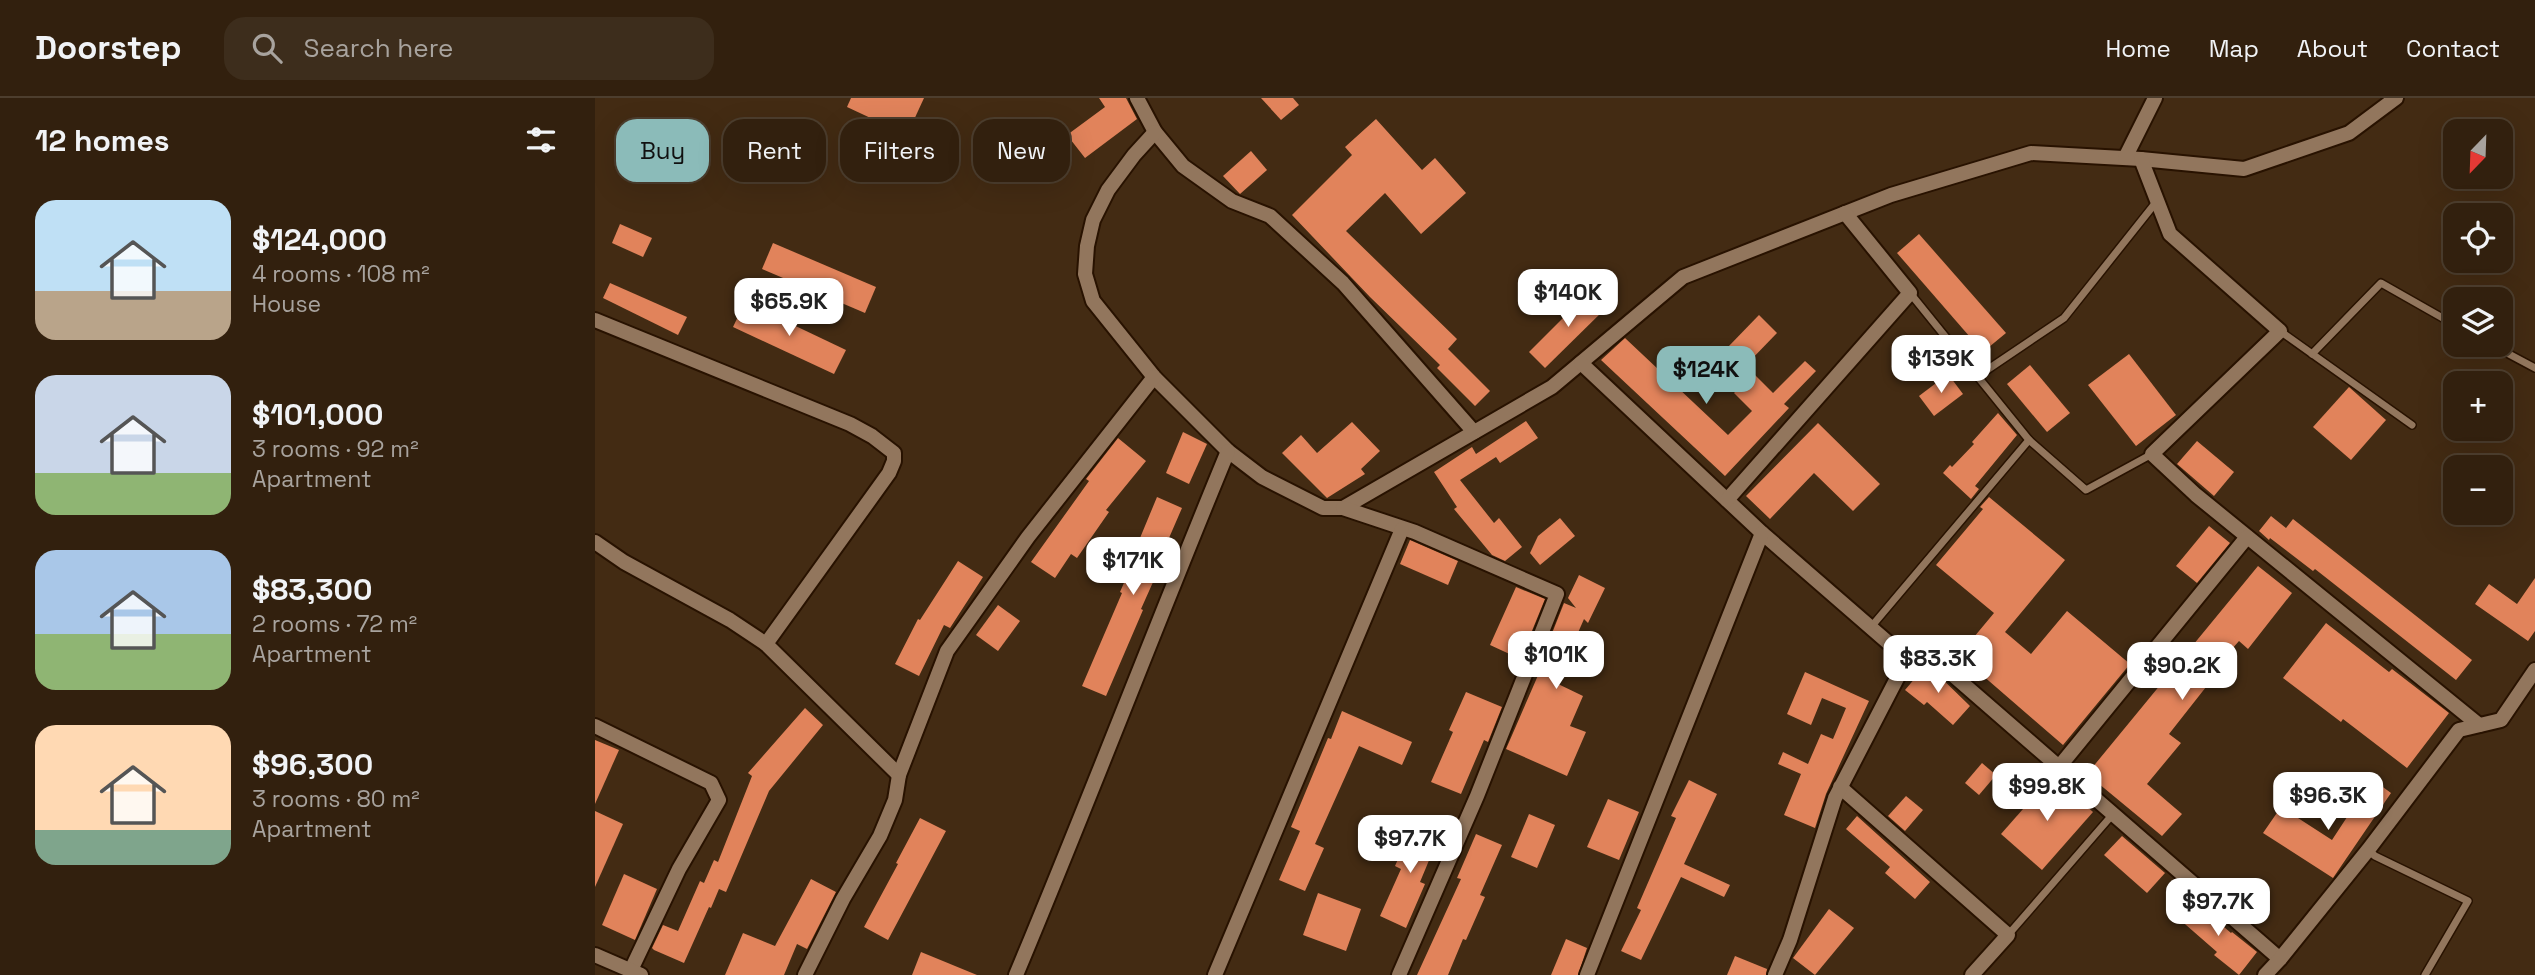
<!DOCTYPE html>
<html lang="en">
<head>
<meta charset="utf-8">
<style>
  :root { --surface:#32200e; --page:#3d2d1c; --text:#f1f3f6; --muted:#a8a39e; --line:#4d3e2e; --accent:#8bbbb9 }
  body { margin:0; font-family:"Space Grotesk",sans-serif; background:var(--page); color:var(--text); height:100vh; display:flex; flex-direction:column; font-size:26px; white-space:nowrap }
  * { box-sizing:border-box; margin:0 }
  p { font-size:23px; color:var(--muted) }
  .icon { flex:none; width:38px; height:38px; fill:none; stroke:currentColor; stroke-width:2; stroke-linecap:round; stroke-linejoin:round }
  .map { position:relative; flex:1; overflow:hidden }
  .panel { display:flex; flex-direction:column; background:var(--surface); width:595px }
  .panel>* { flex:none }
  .top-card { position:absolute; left:21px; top:21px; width:665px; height:63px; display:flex; gap:14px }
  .needle { width:46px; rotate:203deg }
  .controls { position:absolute; left:1848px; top:21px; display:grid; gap:14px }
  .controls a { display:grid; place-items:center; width:70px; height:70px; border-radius:14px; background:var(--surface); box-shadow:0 7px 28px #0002,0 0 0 2px var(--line); font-size:35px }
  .price { position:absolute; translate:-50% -60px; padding:0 16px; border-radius:14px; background:#fff; color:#222; font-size:23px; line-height:46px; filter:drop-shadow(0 2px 4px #0008) }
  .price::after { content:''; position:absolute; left:50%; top:42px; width:21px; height:16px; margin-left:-10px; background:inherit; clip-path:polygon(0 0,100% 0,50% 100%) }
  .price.current { background:var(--accent); color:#111 }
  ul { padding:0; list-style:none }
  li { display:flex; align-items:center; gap:21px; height:175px; padding:0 35px }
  li span { display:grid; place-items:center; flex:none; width:196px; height:140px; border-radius:21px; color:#555 }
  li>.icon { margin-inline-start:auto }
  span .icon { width:84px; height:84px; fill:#fffc; stroke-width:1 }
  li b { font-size:30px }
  h2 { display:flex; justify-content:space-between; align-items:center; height:84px; padding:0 35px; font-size:30px }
  .pill { padding:0 24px; border-radius:21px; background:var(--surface); box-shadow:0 7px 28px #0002,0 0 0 2px var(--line); font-size:24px; line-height:63px }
  .pill.current { background:var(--accent); color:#111 }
  header { display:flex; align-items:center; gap:42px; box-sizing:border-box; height:98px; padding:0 35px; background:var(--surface); border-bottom:2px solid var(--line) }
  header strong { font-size:33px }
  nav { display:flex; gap:38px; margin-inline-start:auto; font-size:24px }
  .search { width:490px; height:63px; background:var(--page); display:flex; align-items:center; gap:18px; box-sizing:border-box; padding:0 24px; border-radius:21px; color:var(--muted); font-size:26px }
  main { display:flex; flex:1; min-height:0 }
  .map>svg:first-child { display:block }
</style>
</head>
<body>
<header>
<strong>Doorstep</strong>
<div class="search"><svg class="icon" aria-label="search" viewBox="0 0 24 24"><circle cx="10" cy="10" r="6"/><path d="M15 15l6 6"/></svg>Search here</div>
<nav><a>Home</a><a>Map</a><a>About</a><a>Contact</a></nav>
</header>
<main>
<section class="panel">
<h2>12 homes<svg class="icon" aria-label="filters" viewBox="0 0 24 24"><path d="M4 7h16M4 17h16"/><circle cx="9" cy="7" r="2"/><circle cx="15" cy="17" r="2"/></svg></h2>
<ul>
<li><span style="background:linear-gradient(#bfe0f5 65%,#b9a48a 0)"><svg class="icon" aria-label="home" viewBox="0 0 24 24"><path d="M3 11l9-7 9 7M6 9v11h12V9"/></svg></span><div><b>$124,000</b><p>4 rooms · 108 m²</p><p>House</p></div></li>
<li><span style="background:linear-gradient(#c9d6e8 70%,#8fb573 0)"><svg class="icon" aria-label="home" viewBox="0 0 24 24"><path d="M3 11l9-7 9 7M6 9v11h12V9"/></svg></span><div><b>$101,000</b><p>3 rooms · 92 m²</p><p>Apartment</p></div></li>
<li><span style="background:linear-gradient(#a9c7e8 60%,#8fb573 0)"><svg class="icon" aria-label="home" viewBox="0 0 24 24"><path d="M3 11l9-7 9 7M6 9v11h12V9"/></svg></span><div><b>$83,300</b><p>2 rooms · 72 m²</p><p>Apartment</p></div></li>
<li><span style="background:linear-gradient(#ffd9b3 75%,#7fa58c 0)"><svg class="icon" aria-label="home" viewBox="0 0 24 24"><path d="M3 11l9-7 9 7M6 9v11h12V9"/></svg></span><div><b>$96,300</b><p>3 rooms · 80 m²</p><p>Apartment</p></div></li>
</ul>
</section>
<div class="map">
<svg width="1940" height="877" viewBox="0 0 1940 877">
  <rect width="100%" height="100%" fill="#432b13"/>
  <!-- building -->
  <g fill="#e1835b">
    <polygon points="256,0 329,0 312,37 252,9"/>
    <polygon points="504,0 531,0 542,21 490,60 472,37 510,9"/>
    <polygon points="666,0 698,0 704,7 686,22"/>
    <polygon points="781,21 827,72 840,60 871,95 826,136 790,95 751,133 862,241 853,251 895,293 880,308 842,270 845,267 775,199 697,117 757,57 750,49"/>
    <polygon points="656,53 672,72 645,96 628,78"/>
    <polygon points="25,126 57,140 48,159 17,145"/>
    <polygon points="1324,136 1411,235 1388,254 1302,155"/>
    <polygon points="178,145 281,189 270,215 167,171"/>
    <polygon points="15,185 92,219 83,237 8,200"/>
    <polygon points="995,193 1012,209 950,270 934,254"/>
    <polygon points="150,204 251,252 239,276 138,229"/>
    <polygon points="1164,217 1182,235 1150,268 1132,250"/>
    <polygon points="1030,240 1133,337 1157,313 1139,295 1158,275 1178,295 1210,263 1221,273 1189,306 1194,310 1130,378 1006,262"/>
    <polygon points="1534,256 1581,317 1541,348 1493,287"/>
    <polygon points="1435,267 1475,315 1452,334 1412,286"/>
    <polygon points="1353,276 1368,296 1339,318 1324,298"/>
    <polygon points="1754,289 1791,322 1756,362 1718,329"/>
    <polygon points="1403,315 1422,337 1380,388 1384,391 1376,401 1348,375 1355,367 1357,369 1379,346 1377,344"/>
    <polygon points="931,323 943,340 905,365 901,359 865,382 899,425 904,420 927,449 910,463 897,457 859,411 862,409 839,374 877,349 881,356"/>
    <polygon points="757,324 785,353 766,371 770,376 732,400 687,355 706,337 722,355"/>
    <polygon points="1223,325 1285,386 1258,413 1219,375 1175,421 1151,398"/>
    <polygon points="588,334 612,346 594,386 571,375"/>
    <polygon points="523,340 551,363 511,412 514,414 482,460 476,456 460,480 436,464 494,383 491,381"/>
    <polygon points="1602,343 1639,374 1619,398 1582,366"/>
    <polygon points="562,399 587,410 564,463 567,464 546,511 548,512 511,598 487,588 527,495 525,494 548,441 545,440"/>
    <polygon points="1394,399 1470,462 1410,534 1436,556 1472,513 1535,566 1468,647 1364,557 1399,515 1341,467 1388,411 1385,409"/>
    <polygon points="1676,418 1691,430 1698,421 1877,562 1861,582 1720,471 1718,473 1675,440 1674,442 1664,433"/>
    <polygon points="965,420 980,438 945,467 935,455 943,438"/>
    <polygon points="1614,428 1635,445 1602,485 1581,468"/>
    <polygon points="815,442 863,463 853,487 805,466"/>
    <polygon points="363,463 388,479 355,530 349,527 324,578 300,566 323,521 325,522"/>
    <polygon points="1663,468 1697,495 1653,551 1644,543 1606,586 1611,589 1574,636 1586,645 1552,686 1587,716 1567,738 1492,676"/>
    <polygon points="984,477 1010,490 993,525 989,521 961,585 988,598 975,628 991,634 972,678 911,651 951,559 948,558 969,505 981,510 973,500"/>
    <polygon points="1940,480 1940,533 1933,543 1880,506 1894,486 1922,506"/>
    <polygon points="921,489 950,501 930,550 926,548 921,559 895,547"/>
    <polygon points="403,507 425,523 403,553 381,537"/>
    <polygon points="1731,525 1794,574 1797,571 1854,615 1812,670 1748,621 1746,624 1688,580"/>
    <polygon points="1327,572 1339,573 1375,608 1358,627 1332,604 1329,607 1310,592"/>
    <polygon points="1210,574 1274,603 1231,696 1220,730 1189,717 1206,676 1183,666 1188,654 1213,666 1226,636 1238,641 1251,610 1227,600 1216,627 1192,616"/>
    <polygon points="871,594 907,609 893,644 889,642 866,696 836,684 858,634 854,632"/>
    <polygon points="210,610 228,627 174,693 131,794 124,791 116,810 114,809 89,865 59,852 57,850 68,827 83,833 105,783 109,785 119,762 123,764 157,678 153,675"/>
    <polygon points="747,613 817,644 807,667 764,648 720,746 729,750 710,793 684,782 705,733 696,729 733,640 736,641"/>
    <polygon points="0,642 24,652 0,706"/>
    <polygon points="1387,665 1401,677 1384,697 1370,685"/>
    <polygon points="1457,678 1498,714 1447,772 1406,736"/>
    <polygon points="1777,681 1796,695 1738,780 1668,735 1686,709 1737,742"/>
    <polygon points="1094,682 1122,696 1089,766 1135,787 1129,799 1086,779 1046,862 1026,853 1046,812 1042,810 1081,720 1076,718"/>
    <polygon points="1311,698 1328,712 1310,733 1293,718"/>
    <polygon points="1013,701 1044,714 1024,762 992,749"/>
    <polygon points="0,713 28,726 0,789"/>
    <polygon points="934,716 960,727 942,770 916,759"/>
    <polygon points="1262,718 1335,784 1320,801 1290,775 1295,769 1251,731"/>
    <polygon points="325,720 351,733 293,842 269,829 303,766 301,765"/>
    <polygon points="819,725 845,736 825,784 830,786 811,830 785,818 806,771 800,768"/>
    <polygon points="881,736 907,747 885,797 890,799 871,842 868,841 853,877 822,877 866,781 862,780"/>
    <polygon points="1527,738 1570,775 1552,795 1509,757"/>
    <polygon points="29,776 62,791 40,842 7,827"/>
    <polygon points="216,781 241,794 212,851 202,846 189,877 130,877 148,835 180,848"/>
    <polygon points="723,795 766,811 751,853 708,837"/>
    <polygon points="1599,803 1636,835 1637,834 1662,854 1644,877 1619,857 1622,854 1583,820"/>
    <polygon points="1234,811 1259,830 1220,877 1198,860"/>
    <polygon points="971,841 992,850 983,877 956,877"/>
    <polygon points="326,854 382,877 317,877"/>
    <polygon points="1140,858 1172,871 1171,877 1132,877"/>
  </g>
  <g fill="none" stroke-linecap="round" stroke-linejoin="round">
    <!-- service casing -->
    <g stroke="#281200" stroke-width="10">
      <g id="service">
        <polyline points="1685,233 1817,327"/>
        <polyline points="1897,247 1940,270"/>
        <polyline points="1717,256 1786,185 1860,227"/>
        <polyline points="1383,278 1469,220 1562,103"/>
        <polyline points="1434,342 1491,392 1557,356"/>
        <polyline points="1276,529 1434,342 1315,195"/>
        <polyline points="1773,752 1780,758 1873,803 1830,877"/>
        <polyline points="1413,837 1518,716"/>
      </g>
    </g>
    <!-- minor casing -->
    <g stroke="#281200" stroke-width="18">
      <g id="minor">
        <polyline points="542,0 560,34 588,68 637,103 675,118 748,185 879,334"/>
        <polyline points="560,34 539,57 513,92 498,122 492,148 490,176 498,203 559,279 633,353 667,379 728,410 748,410 957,289 1088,179 1296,97 1436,55 1546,61 1649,71 1754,35 1801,0"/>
        <polyline points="1530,60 1560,0"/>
        <polyline points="1546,61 1575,136 1685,233 1557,356 1601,397 1884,627"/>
        <polyline points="0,222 255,326 277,338 299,355 299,363 294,375 171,546"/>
        <polyline points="986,265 1167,435 1312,561 1343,564 1685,861"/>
        <polyline points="1132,402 1315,195 1250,115"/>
        <polyline points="748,410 820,434 962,496 882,698 804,877"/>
        <polyline points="0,444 29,464 135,522 171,546 304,677"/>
        <polyline points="0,628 116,685 124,702 84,771 36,872"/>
        <polyline points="1464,669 1652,439"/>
        <polyline points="1245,689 1413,837 1377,877"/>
        <polyline points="0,857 46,877"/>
        <polyline points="210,877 248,801 285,738 300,702 304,677 352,553 433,439 559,279"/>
        <path d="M421,877C494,703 561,527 633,353"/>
        <polyline points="620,877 807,431"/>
        <polyline points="992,877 1167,435"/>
        <polyline points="1180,877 1195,842 1240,700 1312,561"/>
        <polyline points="1670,877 1685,861 1773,752 1864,632 1906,622 1940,572"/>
      </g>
    </g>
    <!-- service -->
    <use href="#service" stroke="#92765d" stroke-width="7"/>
    <!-- minor -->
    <use href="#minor" stroke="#92765d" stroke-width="14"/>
  </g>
</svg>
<div class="controls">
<a><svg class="needle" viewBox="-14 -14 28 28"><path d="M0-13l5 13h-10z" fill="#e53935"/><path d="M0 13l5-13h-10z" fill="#a8a39e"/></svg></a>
<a><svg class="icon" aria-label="locate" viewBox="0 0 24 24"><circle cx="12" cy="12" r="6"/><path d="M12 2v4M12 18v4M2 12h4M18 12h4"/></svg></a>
<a><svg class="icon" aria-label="layers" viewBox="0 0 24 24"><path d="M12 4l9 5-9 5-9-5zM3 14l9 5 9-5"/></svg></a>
<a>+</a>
<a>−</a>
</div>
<b class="price" style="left:973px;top:231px">$140K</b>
<b class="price" style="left:194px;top:240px">$65.9K</b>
<b class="price" style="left:1346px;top:297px">$139K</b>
<b class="price current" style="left:1111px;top:308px">$124K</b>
<b class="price" style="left:538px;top:499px">$171K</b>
<b class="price" style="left:961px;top:593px">$101K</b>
<b class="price" style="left:1343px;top:597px">$83.3K</b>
<b class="price" style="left:1587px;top:604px">$90.2K</b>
<b class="price" style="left:1452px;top:725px">$99.8K</b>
<b class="price" style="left:1733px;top:734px">$96.3K</b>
<b class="price" style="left:815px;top:777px">$97.7K</b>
<b class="price" style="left:1623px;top:840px">$97.7K</b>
<div class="top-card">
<a class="pill current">Buy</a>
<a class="pill">Rent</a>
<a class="pill">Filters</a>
<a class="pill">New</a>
</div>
</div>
</main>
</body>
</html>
